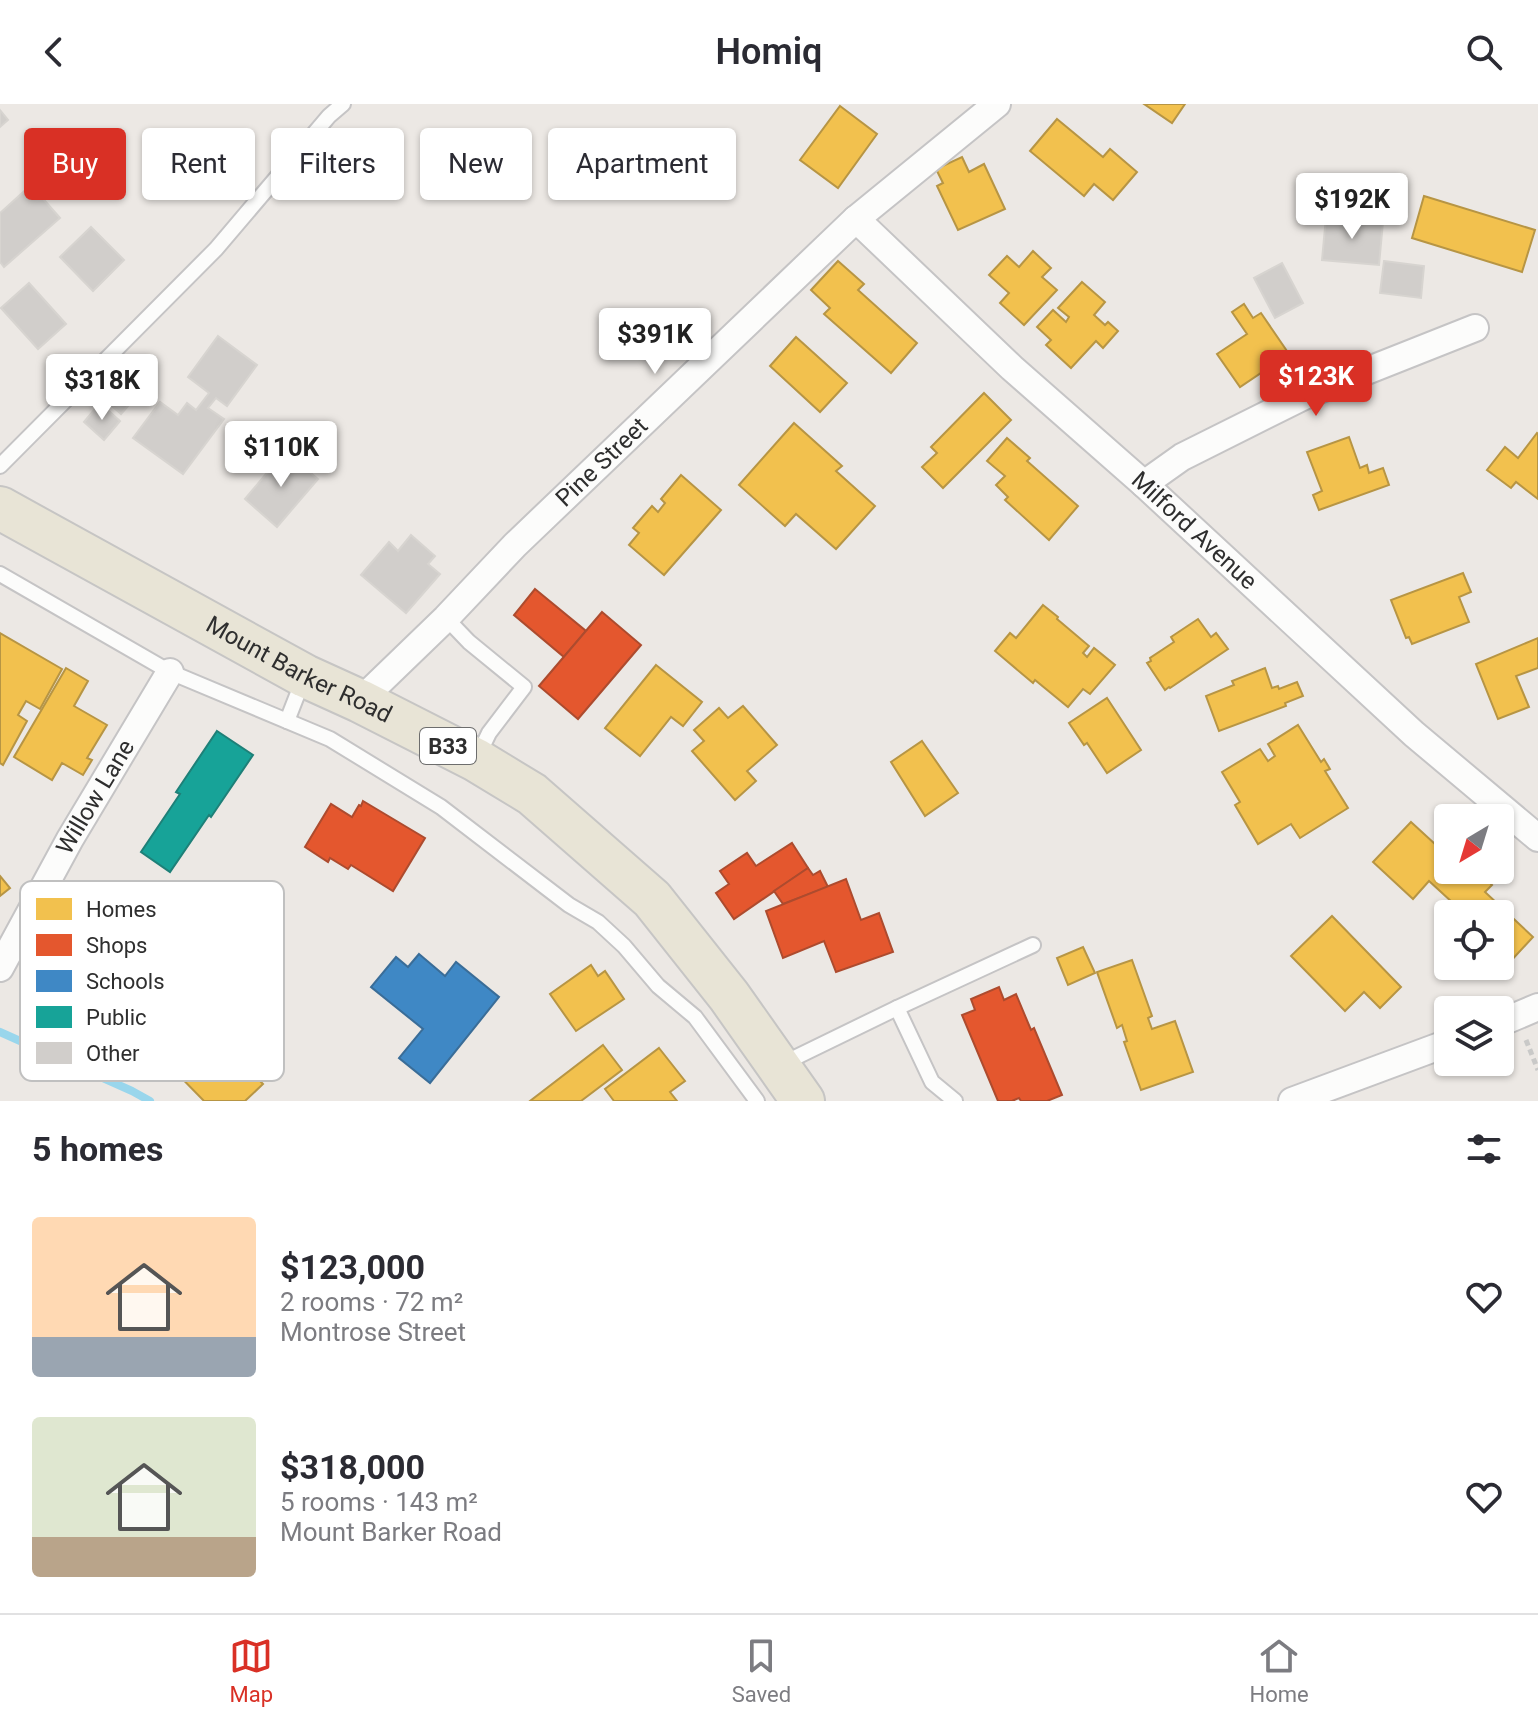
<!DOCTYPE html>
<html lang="en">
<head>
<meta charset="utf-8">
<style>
  :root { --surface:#fff; --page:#f2f2f3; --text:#2b2b33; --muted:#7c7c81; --line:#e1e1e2; --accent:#d93025 }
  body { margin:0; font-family:Roboto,sans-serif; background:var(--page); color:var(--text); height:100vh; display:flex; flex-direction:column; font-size:30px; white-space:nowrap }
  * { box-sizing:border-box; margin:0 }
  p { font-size:26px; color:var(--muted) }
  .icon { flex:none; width:44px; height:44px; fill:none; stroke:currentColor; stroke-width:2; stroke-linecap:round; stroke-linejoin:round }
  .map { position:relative; height:997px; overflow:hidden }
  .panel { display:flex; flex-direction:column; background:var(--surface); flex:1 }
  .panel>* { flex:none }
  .top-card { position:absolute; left:24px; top:24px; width:800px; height:72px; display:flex; gap:16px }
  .needle { width:52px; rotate:218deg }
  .controls { position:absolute; left:1434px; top:700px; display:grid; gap:16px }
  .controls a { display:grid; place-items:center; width:80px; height:80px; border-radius:8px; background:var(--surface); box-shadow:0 2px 6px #0004; font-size:40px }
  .price { position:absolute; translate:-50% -68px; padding:0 18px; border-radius:8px; background:#fff; color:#222; font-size:26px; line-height:52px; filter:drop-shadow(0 2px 4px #0008) }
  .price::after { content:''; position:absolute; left:50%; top:48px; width:24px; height:18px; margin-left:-12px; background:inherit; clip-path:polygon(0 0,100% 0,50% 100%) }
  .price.current { background:var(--accent); color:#fff }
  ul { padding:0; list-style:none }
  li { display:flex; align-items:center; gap:24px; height:200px; padding:0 32px }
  li span { display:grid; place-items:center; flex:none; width:224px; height:160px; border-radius:8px; color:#555 }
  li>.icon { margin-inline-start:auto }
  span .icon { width:96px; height:96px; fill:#fffc; stroke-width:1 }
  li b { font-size:34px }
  h2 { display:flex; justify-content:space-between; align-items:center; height:96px; padding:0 32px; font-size:34px }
  .tag { padding:0 28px; border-radius:8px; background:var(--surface); box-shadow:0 2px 6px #0004; font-size:28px; line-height:72px }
  .tag.current { background:var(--accent); color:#fff }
  header { display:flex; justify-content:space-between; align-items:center; height:104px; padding:0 32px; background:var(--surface); font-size:36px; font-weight:600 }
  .tabs { display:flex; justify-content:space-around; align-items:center; height:112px; border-top:2px solid var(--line); background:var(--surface); font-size:22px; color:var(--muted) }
  .tabs a { display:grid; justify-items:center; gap:4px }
  .tabs .current { color:var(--accent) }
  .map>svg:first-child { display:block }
</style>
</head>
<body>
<header><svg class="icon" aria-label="back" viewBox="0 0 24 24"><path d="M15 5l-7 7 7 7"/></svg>Homiq<svg class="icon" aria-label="search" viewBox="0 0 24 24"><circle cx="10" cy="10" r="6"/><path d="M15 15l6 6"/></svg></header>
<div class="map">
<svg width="1538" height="997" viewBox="0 0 1538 997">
  <rect width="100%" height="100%" fill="#ece8e4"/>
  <!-- homes -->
  <g fill="#f2c14e" stroke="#b79544" stroke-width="2">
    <polygon points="1144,0 1185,0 1172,19"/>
    <polygon points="840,2 877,30 838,84 800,56"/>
    <polygon points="1057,15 1103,53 1110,45 1137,68 1113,96 1094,80 1084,92 1030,47"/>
    <polygon points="962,53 969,68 984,60 1005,105 958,126 937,82 943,79 936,65"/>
    <polygon points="1424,92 1535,126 1522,168 1412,134"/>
    <polygon points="1033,147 1051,164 1042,173 1057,186 1024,221 1000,199 1009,189 989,171 1007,152 1019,163"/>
    <polygon points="838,157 864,180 858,186 917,239 891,269 824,210 830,204 811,186"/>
    <polygon points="1082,178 1105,198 1094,211 1105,221 1108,218 1118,227 1103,244 1096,237 1071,264 1046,241 1051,236 1037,223 1053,206 1066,218 1069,213 1058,204"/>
    <polygon points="1244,200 1253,214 1261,209 1289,250 1240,283 1217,250 1247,230 1232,208"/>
    <polygon points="796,233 847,279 820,308 770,262"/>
    <polygon points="984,289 1011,316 943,384 922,363 937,349 931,343"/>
    <polygon points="794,319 842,362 836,367 875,402 836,445 796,410 785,422 739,381"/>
    <polygon points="1537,329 1538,330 1538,395 1516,378 1511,384 1487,366 1505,343 1518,354"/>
    <polygon points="1349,333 1360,364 1367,361 1369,369 1383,364 1389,381 1319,406 1313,391 1322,387 1307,348"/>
    <polygon points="1007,334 1030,354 1027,357 1078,402 1049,436 1005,396 1008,393 996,381 1005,372 987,357"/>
    <polygon points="681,371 721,406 664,471 629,441 639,429 633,424 652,402 658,408 665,399 661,395"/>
    <polygon points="1463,469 1471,488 1459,493 1469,518 1412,540 1409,533 1406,534 1391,496"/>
    <polygon points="1043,501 1058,513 1057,515 1089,542 1083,549 1087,553 1094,544 1115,561 1090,590 1083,585 1068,603 1035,576 1033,579 995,547 1010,529 1016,534"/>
    <polygon points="1198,515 1211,533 1216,529 1228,545 1170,584 1169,583 1165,586 1147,559 1151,557 1150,554 1174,538 1171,533"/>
    <polygon points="0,529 62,565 40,605 26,597 18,611 27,617 3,661 0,659"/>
    <polygon points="1538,534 1538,564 1516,572 1529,603 1498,615 1476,560"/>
    <polygon points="656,561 702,598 683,622 671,613 640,652 605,624"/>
    <polygon points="66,564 88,577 74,602 107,621 87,654 92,656 83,671 62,659 52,676 14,653"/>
    <polygon points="1265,564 1272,584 1278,582 1279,585 1297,578 1303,592 1285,599 1286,602 1219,627 1206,592 1234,581 1232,577"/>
    <polygon points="1107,594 1141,646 1107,669 1087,639 1084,641 1069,619"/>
    <polygon points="743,602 777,641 747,667 756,677 735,696 692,647 704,637 694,626 719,604 728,614"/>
    <polygon points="1298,621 1321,658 1324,655 1330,665 1325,667 1348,704 1300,734 1291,720 1258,740 1235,701 1240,698 1222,668 1260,645 1268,657 1275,652 1268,640"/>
    <polygon points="922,637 958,689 925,712 891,658"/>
    <polygon points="1411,718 1448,752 1448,766 1477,766 1492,781 1485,788 1533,833 1497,872 1487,862 1500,862 1500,810 1465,810 1429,777 1413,795 1373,758"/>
    <polygon points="0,772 10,784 0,792"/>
    <polygon points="1332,812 1401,883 1380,904 1364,888 1345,907 1291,852"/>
    <polygon points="1083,843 1095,869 1068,881 1057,854"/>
    <polygon points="1132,856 1152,912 1148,914 1152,925 1175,917 1193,968 1141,986 1124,938 1127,937 1122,921 1117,924 1097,868"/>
    <polygon points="591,861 598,872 605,867 624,895 576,927 550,890"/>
    <polygon points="218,890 240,913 226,926 231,932 223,939 263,980 245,997 204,997 157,949 175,930 179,934 197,916 195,914"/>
    <polygon points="603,941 622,966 581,997 530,997"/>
    <polygon points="659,944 685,977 670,988 677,997 614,997 605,985"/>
  </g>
  <!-- shops -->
  <g fill="#e4572e" stroke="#ad4b2e" stroke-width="2">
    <polygon points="535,485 586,527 564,553 514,511"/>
    <polygon points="602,508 641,541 578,615 539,582"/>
    <polygon points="363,697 425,734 393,787 351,761 348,765 330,754 328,758 305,743 331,700 352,713 359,701 361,702"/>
    <polygon points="792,739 808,764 734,815 716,789 729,780 720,767 747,749 756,762"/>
    <polygon points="808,764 813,771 820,767 828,783 783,800 774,787"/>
    <polygon points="846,775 861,816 879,809 893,848 836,868 824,837 783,854 766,807"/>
    <polygon points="999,883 1004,896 1016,890 1031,926 1034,924 1062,991 1047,997 1021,997 1019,994 1012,997 998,997 962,911 975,906 971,895"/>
  </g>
  <!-- schools -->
  <polygon fill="#3f88c5" stroke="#3a6d98" stroke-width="2" points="419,850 445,872 456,858 499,893 430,979 399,954 423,925 371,883 396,853 408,863"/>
  <!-- public -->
  <polygon fill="#17a398" stroke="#1e8078" stroke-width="2" points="217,627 253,651 211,713 209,711 170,768 141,748 180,690 176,688"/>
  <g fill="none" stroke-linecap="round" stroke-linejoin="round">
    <!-- stream -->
    <polyline stroke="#99d6ec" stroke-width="8" points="0,928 132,987 150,997"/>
  </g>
  <!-- building -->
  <g fill="#d1cecb" stroke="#d7d4d0" stroke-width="2">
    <polygon points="0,6 8,16 0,23"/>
    <polygon points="31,81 60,114 4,163 0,158 0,109"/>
    <polygon points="1326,113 1383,118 1379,161 1322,156"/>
    <polygon points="91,123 124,156 93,187 60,153"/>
    <polygon points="1384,157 1424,162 1421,194 1380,189"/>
    <polygon points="1282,159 1303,199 1275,214 1254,174"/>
    <polygon points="29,179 66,220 38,245 1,204"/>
    <polygon points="218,232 257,261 227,302 216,294 208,304 224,315 183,370 133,334 160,298 178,311 187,299 196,306 209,289 188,273"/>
    <polygon points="131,263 148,279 121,310 103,294"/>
    <polygon points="100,299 120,317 104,336 84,318"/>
    <polygon points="285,347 318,375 277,423 245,395"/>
    <polygon points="411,431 435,452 428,460 440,470 406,509 361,471 389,438 398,447"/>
  </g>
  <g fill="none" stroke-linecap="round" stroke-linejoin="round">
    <!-- service casing -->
    <g stroke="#c5c4c5" stroke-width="18">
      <g id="service">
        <polyline points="0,362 216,145 329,12 343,0"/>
        <polyline points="0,470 170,568 330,635 441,703 569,801 598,818 624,842 658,882 695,913 757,997"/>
        <polyline points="446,514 469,538 524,583 489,629 478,652"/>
        <polyline points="287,617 303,576"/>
        <polyline points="897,904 932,978 955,997"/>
        <polyline points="782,960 897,904 1033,841"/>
      </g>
    </g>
    <!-- minor casing -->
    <g stroke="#c5c4c5" stroke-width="30">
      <g id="minor">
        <path id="s1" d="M856,115L1012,264L1144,380L1414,630L1538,734"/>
        <polyline points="1144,380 1182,353 1306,291 1475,224"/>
        <path id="s2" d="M360,597L446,514L515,441L856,115L997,0"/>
        <path id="s3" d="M0,864L70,735L170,568"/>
        <polyline points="1500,919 1538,903"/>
        <polyline points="1292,997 1448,939"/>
      </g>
    </g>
    <!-- primary casing -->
    <g stroke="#c6c5c4" stroke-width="46">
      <g id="primary">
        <path id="s4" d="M0,404L305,572L360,597L476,656L532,690L652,795L729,892L803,997"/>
      </g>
    </g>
    <!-- path -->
    <polyline stroke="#c9c9c8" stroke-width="5" stroke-dasharray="6 4" stroke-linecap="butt" points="1526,936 1538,966"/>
    <!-- service -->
    <use href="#service" stroke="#fcfcfb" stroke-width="14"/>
    <!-- minor -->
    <use href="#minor" stroke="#fcfcfb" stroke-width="26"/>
    <!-- primary -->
    <use href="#primary" stroke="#e8e4d6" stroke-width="42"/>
  </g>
  <g text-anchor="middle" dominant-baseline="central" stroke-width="8" stroke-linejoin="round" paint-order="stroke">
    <!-- shield labels -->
    <rect fill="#fff" stroke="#6d6d6d" stroke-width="2" x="420" y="624" width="56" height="36" rx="6"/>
    <g font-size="22" font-weight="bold" fill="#2e2e2e">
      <text x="448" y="642">B33</text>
    </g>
    <!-- street labels -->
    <g font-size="24" fill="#2e2e2e" stroke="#fff">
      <text stroke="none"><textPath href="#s2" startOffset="340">Pine Street</textPath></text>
      <text stroke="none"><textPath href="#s1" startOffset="460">Milford Avenue</textPath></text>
      <text stroke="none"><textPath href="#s4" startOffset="340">Mount Barker Road</textPath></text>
      <text stroke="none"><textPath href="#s3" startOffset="196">Willow Lane</textPath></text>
    </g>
  </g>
  <!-- legend -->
  <rect x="20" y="777" width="264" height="200" rx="12" fill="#fff" stroke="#c0c0c0" stroke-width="2"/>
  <rect x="36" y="794" width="36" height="22" fill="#f2c14e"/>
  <rect x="36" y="830" width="36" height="22" fill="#e4572e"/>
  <rect x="36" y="866" width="36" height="22" fill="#3f88c5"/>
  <rect x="36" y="902" width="36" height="22" fill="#17a398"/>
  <rect x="36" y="938" width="36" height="22" fill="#d1cecb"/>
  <g font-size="22" fill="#2e2e2e">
    <text x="86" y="813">Homes</text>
    <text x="86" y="849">Shops</text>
    <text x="86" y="885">Schools</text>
    <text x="86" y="921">Public</text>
    <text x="86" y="957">Other</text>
  </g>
</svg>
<div class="controls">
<a><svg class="needle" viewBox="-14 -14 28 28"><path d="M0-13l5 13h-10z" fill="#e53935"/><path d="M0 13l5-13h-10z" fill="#7c7c81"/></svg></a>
<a><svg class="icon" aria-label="locate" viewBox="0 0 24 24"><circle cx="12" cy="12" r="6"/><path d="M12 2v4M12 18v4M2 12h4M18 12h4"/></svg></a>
<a><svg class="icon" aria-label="layers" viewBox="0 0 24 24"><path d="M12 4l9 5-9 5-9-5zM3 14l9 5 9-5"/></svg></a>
</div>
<b class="price" style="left:1352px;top:137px">$192K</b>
<b class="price" style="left:655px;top:272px">$391K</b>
<b class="price current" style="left:1316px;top:314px">$123K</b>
<b class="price" style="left:102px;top:318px">$318K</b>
<b class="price" style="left:281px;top:385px">$110K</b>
<div class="top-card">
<a class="tag current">Buy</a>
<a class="tag">Rent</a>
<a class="tag">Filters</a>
<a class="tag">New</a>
<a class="tag">Apartment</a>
</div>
</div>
<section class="panel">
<h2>5 homes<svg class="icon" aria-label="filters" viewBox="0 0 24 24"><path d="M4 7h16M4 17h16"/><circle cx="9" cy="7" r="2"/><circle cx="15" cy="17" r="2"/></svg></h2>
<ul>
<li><span style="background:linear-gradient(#ffd9b3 75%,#9aa5b1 0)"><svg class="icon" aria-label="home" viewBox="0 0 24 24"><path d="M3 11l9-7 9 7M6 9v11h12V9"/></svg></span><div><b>$123,000</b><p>2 rooms · 72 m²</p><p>Montrose Street</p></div><svg class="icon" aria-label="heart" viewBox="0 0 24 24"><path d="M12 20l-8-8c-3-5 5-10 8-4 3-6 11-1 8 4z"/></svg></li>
<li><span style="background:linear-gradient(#dfe7d0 75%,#b9a48a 0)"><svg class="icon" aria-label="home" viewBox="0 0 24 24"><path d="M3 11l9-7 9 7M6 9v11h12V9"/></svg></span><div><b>$318,000</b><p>5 rooms · 143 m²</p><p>Mount Barker Road</p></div><svg class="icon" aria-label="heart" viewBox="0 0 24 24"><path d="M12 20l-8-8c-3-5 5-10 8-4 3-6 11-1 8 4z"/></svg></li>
</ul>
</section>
<nav class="tabs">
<a class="current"><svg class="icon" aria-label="map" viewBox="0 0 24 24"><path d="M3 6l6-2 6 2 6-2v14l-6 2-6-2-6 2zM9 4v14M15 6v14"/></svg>Map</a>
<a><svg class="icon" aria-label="saved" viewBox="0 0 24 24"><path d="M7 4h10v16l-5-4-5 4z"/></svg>Saved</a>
<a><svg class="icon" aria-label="home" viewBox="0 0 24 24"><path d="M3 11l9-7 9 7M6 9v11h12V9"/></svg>Home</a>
</nav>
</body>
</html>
